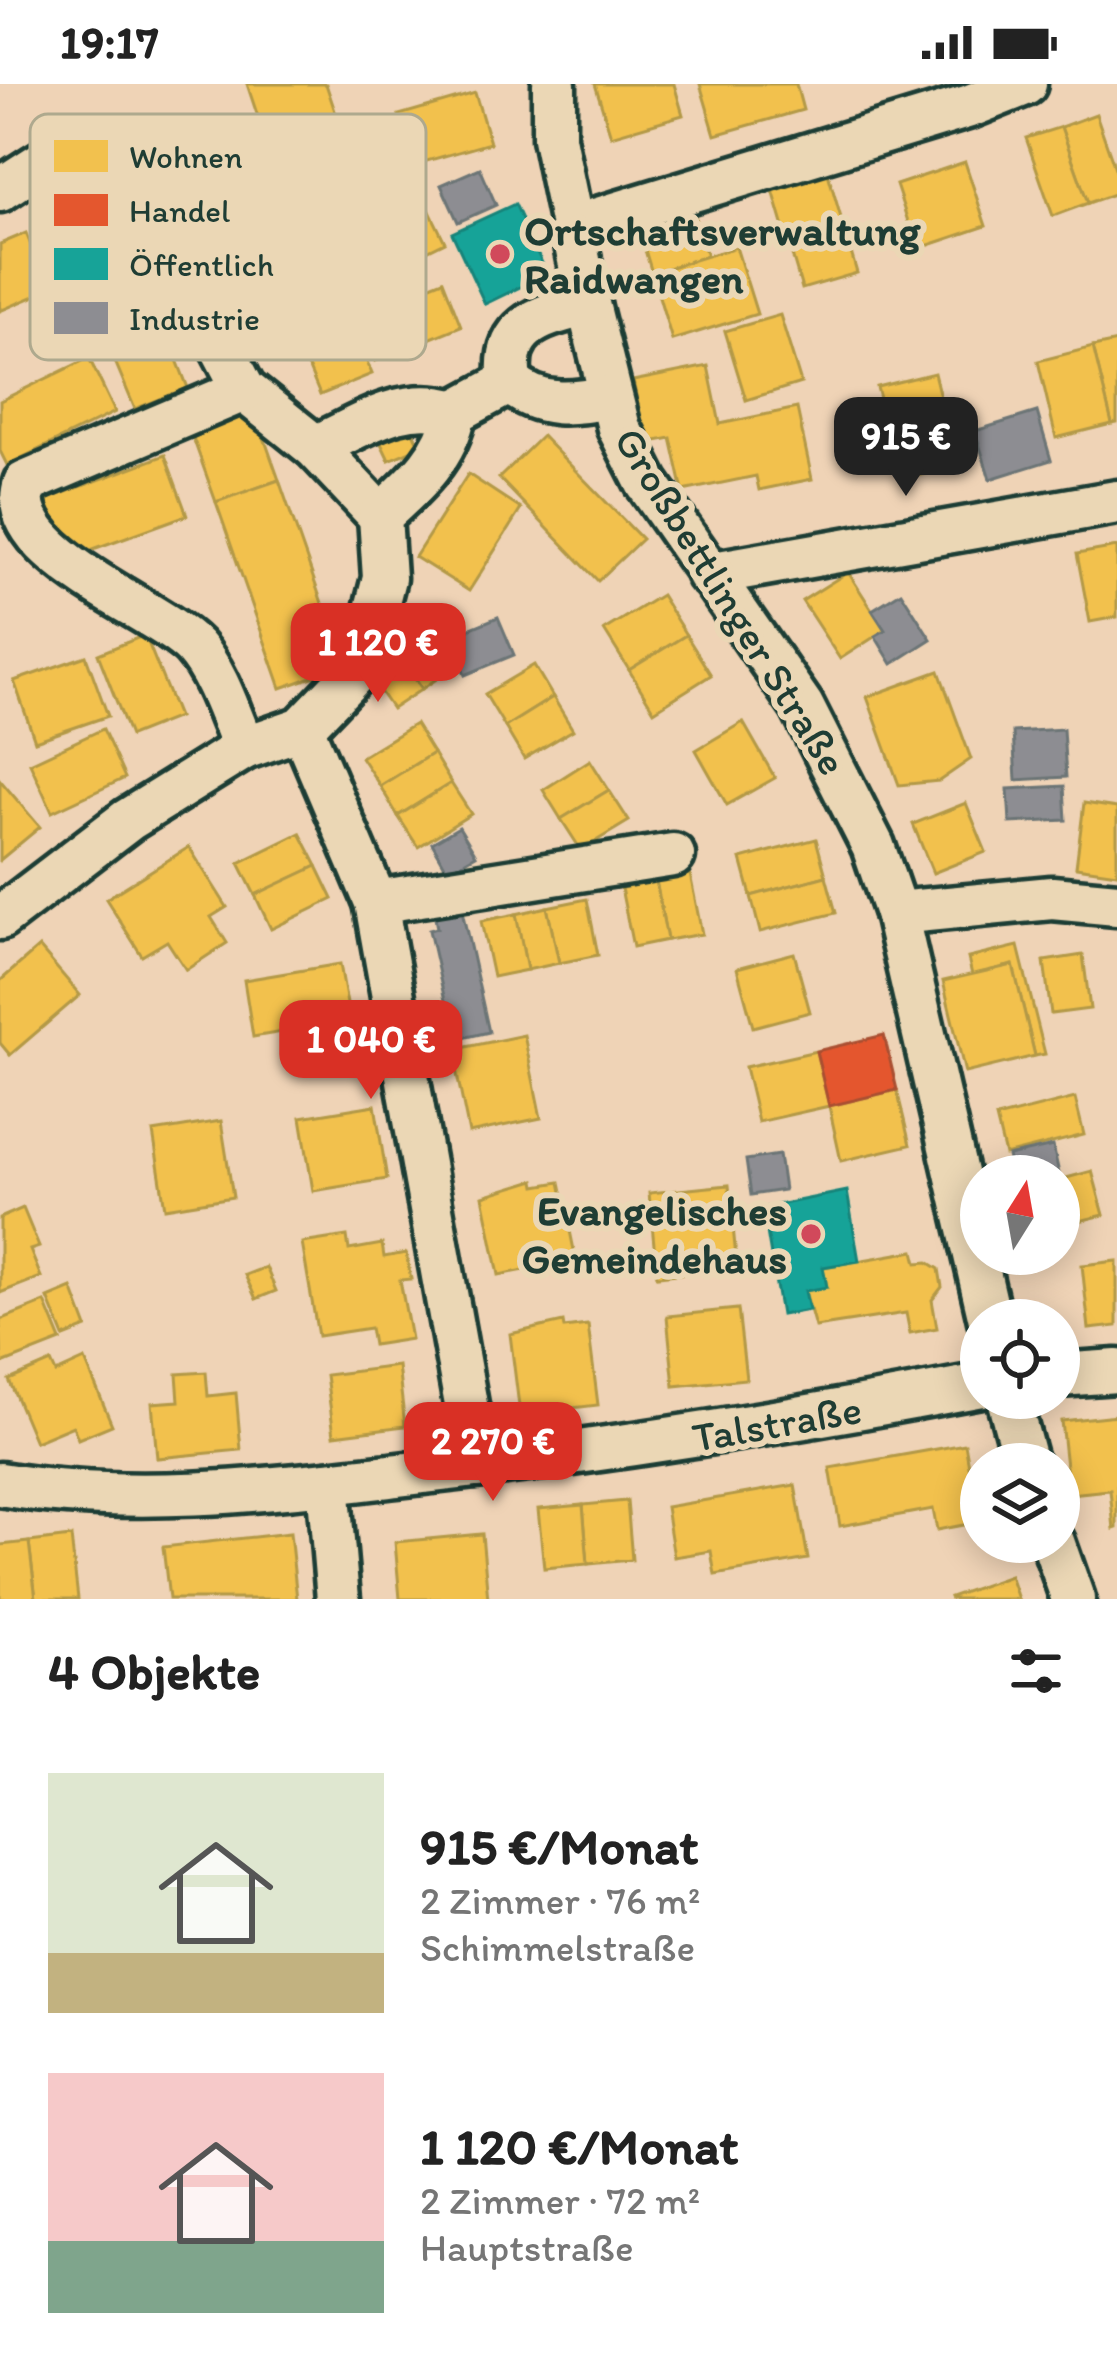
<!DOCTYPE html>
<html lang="de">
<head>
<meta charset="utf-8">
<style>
  :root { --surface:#fff; --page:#f2f2f2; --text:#222; --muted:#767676; --accent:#d93025 }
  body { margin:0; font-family:Itim,sans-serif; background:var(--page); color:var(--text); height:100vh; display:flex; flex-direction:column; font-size:45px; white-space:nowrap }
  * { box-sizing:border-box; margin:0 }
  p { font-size:39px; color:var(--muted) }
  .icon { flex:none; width:66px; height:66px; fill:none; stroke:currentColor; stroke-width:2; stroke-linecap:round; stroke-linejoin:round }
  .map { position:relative; height:1515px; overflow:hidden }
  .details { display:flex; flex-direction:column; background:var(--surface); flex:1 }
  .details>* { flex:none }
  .needle { width:78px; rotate:11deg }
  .controls { position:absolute; left:960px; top:1071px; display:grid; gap:24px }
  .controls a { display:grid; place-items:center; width:120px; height:120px; border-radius:50%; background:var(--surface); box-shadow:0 6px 30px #0003; font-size:60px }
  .price { position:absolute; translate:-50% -102px; padding:0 27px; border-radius:24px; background:var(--accent); color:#fff; font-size:39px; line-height:78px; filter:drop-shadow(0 3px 6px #0008) }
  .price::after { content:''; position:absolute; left:50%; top:72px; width:36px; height:27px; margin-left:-18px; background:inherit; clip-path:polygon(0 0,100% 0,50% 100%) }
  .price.on { background:#222; color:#fff }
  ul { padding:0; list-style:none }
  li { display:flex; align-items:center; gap:36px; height:300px; padding:0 48px }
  li span { display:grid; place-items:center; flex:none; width:336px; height:240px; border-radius:0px; color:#555 }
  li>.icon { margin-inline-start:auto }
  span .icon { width:144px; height:144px; fill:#fffc; stroke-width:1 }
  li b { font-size:51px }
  h2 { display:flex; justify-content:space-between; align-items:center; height:144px; padding:0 48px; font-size:51px }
  .status { display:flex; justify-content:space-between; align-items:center; height:84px; padding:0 60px; background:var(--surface); direction:ltr }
  .status svg { height:33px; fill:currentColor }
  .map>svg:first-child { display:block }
</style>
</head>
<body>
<div class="status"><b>19:17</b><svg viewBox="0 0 49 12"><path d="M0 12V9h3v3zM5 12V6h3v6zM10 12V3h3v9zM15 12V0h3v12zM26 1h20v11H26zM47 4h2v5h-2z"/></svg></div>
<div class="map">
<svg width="1117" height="1515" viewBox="0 0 1117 1515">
  <rect width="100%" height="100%" fill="#efd3b6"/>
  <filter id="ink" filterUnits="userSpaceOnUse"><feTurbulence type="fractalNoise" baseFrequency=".00833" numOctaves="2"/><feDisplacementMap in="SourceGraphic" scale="24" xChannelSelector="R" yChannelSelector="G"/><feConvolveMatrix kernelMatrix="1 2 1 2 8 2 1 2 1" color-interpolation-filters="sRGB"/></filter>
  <g filter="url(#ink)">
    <!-- homes -->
    <g fill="#f2c14e" stroke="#b39946" stroke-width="3">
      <polygon points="247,0 326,0 338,36 267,60"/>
      <polygon points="595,0 674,0 683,31 611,52"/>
      <polygon points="700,0 796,0 803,26 715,51"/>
      <polygon points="475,9 490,59 413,81 399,31"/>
      <polygon points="1096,30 1117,90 1117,109 1088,119 1061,43"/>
      <polygon points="1061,43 1088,119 1053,132 1026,54"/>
      <polygon points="965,78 986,142 917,165 896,101"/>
      <polygon points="825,79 857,189 802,205 770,96"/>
      <polygon points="422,111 445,158 386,187 363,140"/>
      <polygon points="692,123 707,172 652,189 637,140"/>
      <polygon points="26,149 49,206 0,227 0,160"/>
      <polygon points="736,163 757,230 672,256 652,189"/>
      <polygon points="443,196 461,242 375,277 356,231"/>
      <polygon points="345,224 372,290 320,311 292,244"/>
      <polygon points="780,231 801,299 746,316 725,247"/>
      <polygon points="168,253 188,304 135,325 114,275"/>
      <polygon points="1117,258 1117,339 1112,340 1093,263"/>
      <polygon points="1093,263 1112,340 1056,354 1038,277"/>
      <polygon points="89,274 115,328 7,381 0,367 0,317"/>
      <polygon points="708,282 720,340 797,324 812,395 759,406 756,392 683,407 671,354 646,359 633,297"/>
      <polygon points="934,289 957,382 901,396 877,303"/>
      <polygon points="255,328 279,396 216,418 192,351"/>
      <polygon points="409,339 420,363 389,376 378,353"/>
      <polygon points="542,352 642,455 598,497 499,394"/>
      <polygon points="165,371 187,431 63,476 42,417"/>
      <polygon points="468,390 521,425 469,507 415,473"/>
      <polygon points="279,396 344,582 281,604 216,418"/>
      <polygon points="1117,463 1117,533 1090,538 1077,470"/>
      <polygon points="848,488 885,546 840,575 802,517"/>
      <polygon points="661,511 686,551 629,586 604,546"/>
      <polygon points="428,550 451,585 422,605 398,570"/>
      <polygon points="145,551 178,633 130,652 98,570"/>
      <polygon points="686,551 711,591 654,627 629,586"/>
      <polygon points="398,570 422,605 392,625 368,590"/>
      <polygon points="86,572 108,632 35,657 14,597"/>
      <polygon points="534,581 553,613 505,643 485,610"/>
      <polygon points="939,587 971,675 939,697 899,701 867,613"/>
      <polygon points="553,613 573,646 524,675 505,643"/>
      <polygon points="743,638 775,694 727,721 696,666"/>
      <polygon points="415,640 433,669 380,702 361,673"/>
      <polygon points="103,645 125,694 52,728 30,679"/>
      <polygon points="433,669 451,699 398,732 380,702"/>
      <polygon points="590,676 609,706 561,735 543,706"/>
      <polygon points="0,696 40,743 0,776"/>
      <polygon points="451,699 471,730 418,763 398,732"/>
      <polygon points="609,706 629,737 581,766 561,735"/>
      <polygon points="966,719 986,768 933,789 913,740"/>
      <polygon points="1084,719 1117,724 1117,789 1076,783"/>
      <polygon points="300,749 317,782 255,811 239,779"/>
      <polygon points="816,755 826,792 751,812 741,775"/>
      <polygon points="189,763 227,823 211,833 227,859 186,886 167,857 142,872 106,815"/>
      <polygon points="317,782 333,815 271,845 255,811"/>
      <polygon points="690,790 702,850 667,856 656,797"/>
      <polygon points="826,792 836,829 760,848 751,812"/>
      <polygon points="656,797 667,856 633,863 621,804"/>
      <polygon points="587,815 598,871 559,879 547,823"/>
      <polygon points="547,823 559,879 527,886 516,830"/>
      <polygon points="516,830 527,886 493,893 481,837"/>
      <polygon points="1018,862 1045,970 1035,972 1013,881 972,891 968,874"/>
      <polygon points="39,863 80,911 10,971 0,959 0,897"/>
      <polygon points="794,869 810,928 753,943 737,884"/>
      <polygon points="1083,871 1090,925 1051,930 1044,877"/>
      <polygon points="340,880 357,977 301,987 294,946 253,953 244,896"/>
      <polygon points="1013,881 1035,972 965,989 943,897"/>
      <polygon points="524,951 541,1034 469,1049 452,966"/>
      <polygon points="816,967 829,1022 758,1038 745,983"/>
      <polygon points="897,1006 910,1061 841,1077 829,1022"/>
      <polygon points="1075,1014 1084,1051 1005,1071 996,1034"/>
      <polygon points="375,1021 387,1095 313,1107 301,1033"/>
      <polygon points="221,1037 233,1113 165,1124 153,1048"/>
      <polygon points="1092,1087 1104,1131 1059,1142 1059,1096"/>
      <polygon points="535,1096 536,1102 560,1098 576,1176 499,1191 483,1112"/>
      <polygon points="729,1101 737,1184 657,1192 649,1109"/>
      <polygon points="23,1124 39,1163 30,1166 41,1193 0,1209 0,1134"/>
      <polygon points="347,1152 349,1166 382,1160 384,1173 406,1169 411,1195 400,1196 411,1255 373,1261 370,1244 318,1252 302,1159"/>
      <polygon points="914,1167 917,1179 928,1178 939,1185 942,1203 932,1216 937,1244 910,1249 906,1229 815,1243 805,1207 827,1203 823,1183"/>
      <polygon points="1117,1177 1117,1242 1089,1245 1082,1181"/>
      <polygon points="266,1183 276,1207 256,1215 245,1191"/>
      <polygon points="72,1204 87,1244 64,1253 48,1214"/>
      <polygon points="45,1218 61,1257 2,1280 0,1236"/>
      <polygon points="738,1225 746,1295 674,1302 667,1232"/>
      <polygon points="563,1238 564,1244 588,1241 598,1321 520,1330 510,1250"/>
      <polygon points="85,1276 112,1341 78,1355 73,1342 35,1358 9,1296 51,1278 56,1289"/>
      <polygon points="398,1282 405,1342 334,1351 326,1291"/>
      <polygon points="206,1288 208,1312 236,1309 241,1366 157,1374 152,1319 179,1317 177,1290"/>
      <polygon points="1117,1331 1117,1444 1114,1445 1110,1406 1069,1410 1061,1337"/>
      <polygon points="965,1360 979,1438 937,1446 933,1425 840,1442 830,1384"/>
      <polygon points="795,1401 808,1475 715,1491 711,1467 674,1473 666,1423"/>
      <polygon points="627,1417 632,1476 588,1480 583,1421"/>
      <polygon points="583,1421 588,1480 544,1484 538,1425"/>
      <polygon points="290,1449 297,1515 169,1515 163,1463"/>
      <polygon points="482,1450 488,1515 400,1515 395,1458"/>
      <polygon points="71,1453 78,1515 36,1515 29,1458"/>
      <polygon points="29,1458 36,1515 0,1515 0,1461"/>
      <polygon points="1010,1492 1018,1515 951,1515 950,1513"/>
    </g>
    <!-- shops -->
    <polygon fill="#e4572e" stroke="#a94f30" stroke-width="3" points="884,951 897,1006 829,1022 816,967"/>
    <!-- public -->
    <g fill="#17a398" stroke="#19847a" stroke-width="3">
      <polygon points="515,120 547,190 485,220 452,149"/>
      <polygon points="847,1107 859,1177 823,1183 827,1203 805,1207 809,1226 781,1231 763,1124"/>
    </g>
    <!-- industry -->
    <g fill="#8d8d92" stroke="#6c7576" stroke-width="3">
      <polygon points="480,84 496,121 458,138 441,101"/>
      <polygon points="1037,328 1051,376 990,395 975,347"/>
      <polygon points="901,508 931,555 892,580 875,552 885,546 872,526"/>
      <polygon points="498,533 514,571 465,591 452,560 467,554 464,547"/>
      <polygon points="1063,645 1066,693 1016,696 1013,648"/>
      <polygon points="1064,702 1066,736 1010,739 1008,705"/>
      <polygon points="459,743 476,771 448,787 432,759"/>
      <polygon points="461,822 489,948 454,956 429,846 437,844 434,829"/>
      <polygon points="1053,1062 1060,1094 1013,1092 1008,1072"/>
      <polygon points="779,1071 784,1106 751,1111 746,1076"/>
    </g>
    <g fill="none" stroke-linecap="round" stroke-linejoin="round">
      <!-- minor casing -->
      <g stroke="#1f3d34" stroke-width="51">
        <g id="minor">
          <polyline points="554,0 554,54 588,220 619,344 647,399 802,622 873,762 896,829 990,1236"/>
          <path d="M0,106C41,81 99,29 140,81L205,232L244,306L315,363L380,432"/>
          <polyline points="572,143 970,22 1025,0"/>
          <path d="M510,298C501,239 543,232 588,220"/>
          <path d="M315,363C362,342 403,311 455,328"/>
          <polyline points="708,490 1117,418"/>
          <polyline points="302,644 376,818 477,1382"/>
          <path d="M244,664C230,632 218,590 194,563C156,523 0,469 25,399L244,306"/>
          <polyline points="376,818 673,771"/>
          <polyline points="896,829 1052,814 1117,820"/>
          <path d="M0,834L128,736L244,664L302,644L351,593L364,573L384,494L380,432C413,402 446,374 455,328L510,298C538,325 574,320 610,313"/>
          <polyline points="1059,1291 1117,1287"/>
          <polyline points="1008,1314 1026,1380"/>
          <polyline points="328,1399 338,1515"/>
          <path d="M0,1400C133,1422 265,1406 398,1391C594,1369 787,1338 981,1301"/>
          <polyline points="1053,1458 1073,1515"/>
        </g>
      </g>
      <!-- minor -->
      <use href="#minor" stroke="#ebd7b5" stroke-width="42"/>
    </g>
  </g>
  <!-- markers -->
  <g fill="#d1495b" stroke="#ebd7b5" stroke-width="4.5">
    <circle cx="500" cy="170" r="12"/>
    <circle cx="811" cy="1150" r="12"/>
  </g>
  <g text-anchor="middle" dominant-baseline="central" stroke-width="12" stroke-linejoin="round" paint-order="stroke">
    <!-- poi labels -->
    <g font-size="42" font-weight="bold" fill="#1f3d34" stroke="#ebd7b5" text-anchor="start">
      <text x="524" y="146">Ortschaftsverwaltung<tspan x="524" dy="48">Raidwangen</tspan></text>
      <text x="787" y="1126" text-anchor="end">Evangelisches<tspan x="787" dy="48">Gemeindehaus</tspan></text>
    </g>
    <!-- street labels -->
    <g font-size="42" fill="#1f3d34" stroke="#ebd7b5">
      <text transform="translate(731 517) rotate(58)">Großbettlinger Straße</text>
      <text transform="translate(777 1339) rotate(-10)">Talstraße</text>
    </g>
  </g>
  <!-- legend -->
  <rect x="30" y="30" width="396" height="246" rx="18" fill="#ebd7b5" stroke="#aea98e" stroke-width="3"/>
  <rect x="54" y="56" width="54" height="32" fill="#f2c14e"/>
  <rect x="54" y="110" width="54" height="32" fill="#e4572e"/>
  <rect x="54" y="164" width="54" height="32" fill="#17a398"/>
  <rect x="54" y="218" width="54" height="32" fill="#8d8d92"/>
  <g font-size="33" fill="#1f3d34">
    <text x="129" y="84">Wohnen</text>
    <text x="129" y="138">Handel</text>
    <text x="129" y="192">Öffentlich</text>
    <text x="129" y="246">Industrie</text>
  </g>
</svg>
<div class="controls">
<a><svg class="needle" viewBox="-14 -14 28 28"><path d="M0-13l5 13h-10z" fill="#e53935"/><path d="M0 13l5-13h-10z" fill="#767676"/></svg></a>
<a><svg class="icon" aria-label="locate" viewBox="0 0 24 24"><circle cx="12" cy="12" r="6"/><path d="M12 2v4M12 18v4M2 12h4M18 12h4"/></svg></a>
<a><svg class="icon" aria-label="layers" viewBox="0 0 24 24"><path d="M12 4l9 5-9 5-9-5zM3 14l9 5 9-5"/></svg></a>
</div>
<b class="price on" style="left:906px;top:415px">915 €</b>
<b class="price" style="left:378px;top:621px">1 120 €</b>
<b class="price" style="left:371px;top:1018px">1 040 €</b>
<b class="price" style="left:493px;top:1420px">2 270 €</b>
</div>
<section class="details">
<h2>4 Objekte<svg class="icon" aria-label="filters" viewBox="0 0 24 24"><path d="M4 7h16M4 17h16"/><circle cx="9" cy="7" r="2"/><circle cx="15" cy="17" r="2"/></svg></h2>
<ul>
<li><span style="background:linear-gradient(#dfe7d0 75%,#c2b280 0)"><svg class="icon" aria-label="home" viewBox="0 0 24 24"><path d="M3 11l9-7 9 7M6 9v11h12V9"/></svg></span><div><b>915 €/Monat</b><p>2 Zimmer · 76 m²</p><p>Schimmelstraße</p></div></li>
<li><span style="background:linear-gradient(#f6c9c9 70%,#7fa58c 0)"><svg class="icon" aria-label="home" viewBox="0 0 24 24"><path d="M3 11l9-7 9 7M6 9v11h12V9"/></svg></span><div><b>1 120 €/Monat</b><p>2 Zimmer · 72 m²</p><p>Hauptstraße</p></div></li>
</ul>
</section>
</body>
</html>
